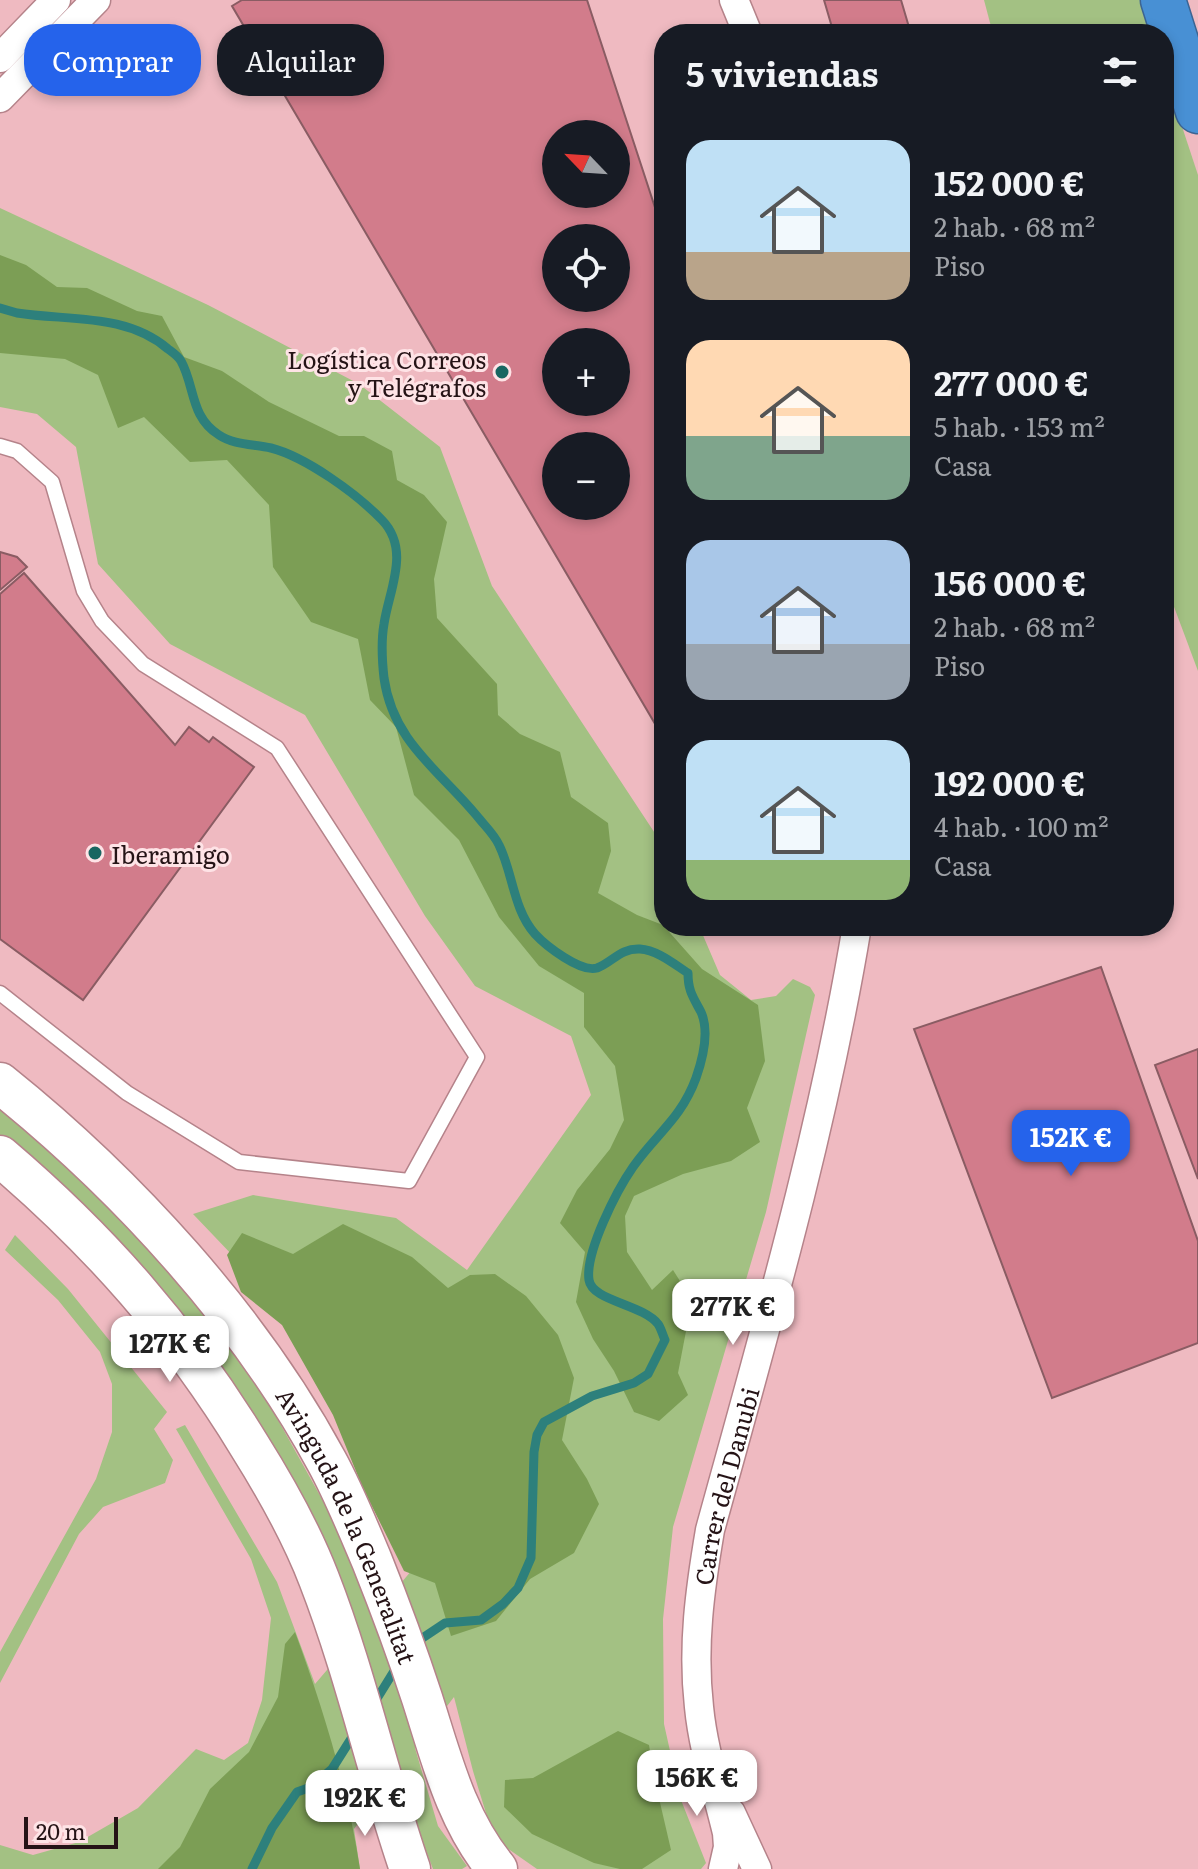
<!DOCTYPE html>
<html lang="es">
<head>
<meta charset="utf-8">
<style>
  :root { --surface:#171b24; --page:#20242c; --text:#f1f3f6; --muted:#9ea1a6; --accent:#2563eb }
  body { margin:0; font-family:Literata,serif; background:var(--page); color:var(--text); height:100vh; display:flex; flex-direction:column; font-size:30px; white-space:nowrap }
  * { box-sizing:border-box; margin:0 }
  p { font-size:26px; color:var(--muted) }
  .icon { flex:none; width:44px; height:44px; fill:none; stroke:currentColor; stroke-width:2; stroke-linecap:round; stroke-linejoin:round }
  .map { position:relative; flex:1; overflow:hidden }
  .sheet { position:absolute; left:654px; top:24px; width:520px; height:912px; display:flex; flex-direction:column; background:var(--surface); border-radius:32px; box-shadow:0 4px 12px #0003 }
  .sheet>* { flex:none }
  .guide { position:absolute; left:24px; top:24px; width:510px; height:72px; display:flex; gap:16px }
  .needle { width:52px; rotate:295deg }
  .controls { position:absolute; left:542px; top:120px; display:grid; gap:16px }
  .controls a { display:grid; place-items:center; width:88px; height:88px; border-radius:50%; background:var(--surface); box-shadow:0 4px 12px #0003; font-size:40px }
  .scale { position:absolute; left:24px; bottom:20px; width:94px; box-sizing:border-box; padding-left:8px; border:4px solid #251316; border-top:0; font-size:22px; line-height:28px; white-space:nowrap; color:#251316; -webkit-text-stroke:6px #fee3e6; paint-order:stroke }
  .price { position:absolute; translate:-50% -68px; padding:0 18px; border-radius:16px; background:#fff; color:#222; font-size:26px; line-height:52px; filter:drop-shadow(0 2px 4px #0008) }
  .price::after { content:''; position:absolute; left:50%; top:48px; width:24px; height:18px; margin-left:-12px; background:inherit; clip-path:polygon(0 0,100% 0,50% 100%) }
  .price.active { background:var(--accent); color:#fff }
  ul { padding:0; list-style:none }
  li { display:flex; align-items:center; gap:24px; height:200px; padding:0 32px }
  li span { display:grid; place-items:center; flex:none; width:224px; height:160px; border-radius:24px; color:#555 }
  li>.icon { margin-inline-start:auto }
  span .icon { width:96px; height:96px; fill:#fffc; stroke-width:1 }
  li b { font-size:34px }
  h2 { display:flex; justify-content:space-between; align-items:center; height:96px; padding:0 32px; font-size:34px }
  .tag { padding:0 28px; border-radius:32px; background:var(--surface); box-shadow:0 4px 12px #0003; font-size:28px; line-height:72px }
  .tag.active { background:var(--accent); color:#fff }
  .map>svg:first-child { display:block }
</style>
</head>
<body>
<div class="map">
<svg width="1198" height="1869" viewBox="0 0 1198 1869">
  <rect width="100%" height="100%" fill="#efbac1"/>
  <!-- green -->
  <g fill="#a3c183">
    <polygon points="984,0 1140,0 1152,34 993,34"/>
    <polygon points="1164,72 1198,175 1198,671 1164,580"/>
    <polygon points="0,208 208,305 359,384 440,447 492,586 664,847 664,926 699,926 720,975 751,1000 776,996 793,979 810,987 815,995 766,1212 673,1527 663,1619 664,1724 681,1800 706,1863 701,1869 537,1869 494,1839 473,1771 454,1697 415,1748 438,1826 467,1866 462,1869 433,1869 411,1811 399,1769 354,1829 360,1869 0,1869 0,1845 33,1855 79,1842 138,1808 196,1749 224,1760 248,1743 262,1700 271,1618 251,1559 176,1429 185,1425 277,1582 315,1684 357,1635 58,1182 0,1135 0,1105 79,1172 166,1263 262,1391 333,1519 375,1614 417,1564 367,1438 256,1280 193,1214 253,1195 396,1218 467,1270 591,1095 571,1036 475,986 425,916 305,715 170,644 98,564 76,447 37,414 0,407"/>
    <polygon points="15,1235 68,1289 167,1412 154,1429 173,1460 165,1483 103,1507 79,1534 0,1683 0,1652 96,1479 112,1432 112,1384 100,1352 58,1300 5,1250"/>
  </g>
  <!-- forest -->
  <g fill="#7c9e55">
    <polygon points="0,255 26,265 57,287 87,288 137,311 162,316 184,357 222,371 269,402 339,436 364,436 392,451 397,480 424,495 447,522 434,579 437,618 497,684 498,715 520,734 560,752 571,797 608,823 611,851 598,893 637,915 663,925 702,969 758,1005 765,1061 747,1108 760,1142 731,1161 683,1174 634,1196 625,1216 627,1252 652,1290 673,1270 692,1300 678,1373 688,1395 659,1421 634,1412 614,1371 593,1339 576,1302 585,1252 560,1223 577,1190 610,1149 624,1120 615,1066 584,1027 584,993 539,966 499,917 459,840 414,795 396,727 370,700 358,639 311,622 273,567 269,505 227,460 190,462 144,417 118,428 98,375 65,359 0,353"/>
    <polygon points="343,1224 412,1257 448,1288 470,1275 495,1274 526,1296 558,1335 574,1378 562,1440 587,1479 599,1504 574,1553 530,1579 496,1621 451,1636 435,1583 404,1571 362,1486 333,1415 282,1325 241,1292 227,1255 242,1233 293,1254"/>
    <path d="M295,1632C323,1708 348,1789 360,1869H158L180,1847L210,1789L249,1752L278,1697L285,1644Z"/>
    <polygon points="618,1731 649,1745 655,1781 671,1850 642,1869 620,1869 594,1863 532,1834 504,1807 505,1780 533,1778"/>
  </g>
  <g fill="none" stroke-linecap="round" stroke-linejoin="round">
    <!-- stream -->
    <g stroke="#2d807c" stroke-width="9">
      <path d="M0,308L17,313C68,321 126,313 168,349C172,352 178,356 181,361C195,386 190,417 219,435C234,445 254,444 271,448C306,457 357,494 382,520C411,550 389,590 384,624C381,641 382,660 384,678C393,742 439,770 477,816C484,825 494,834 499,845C513,873 513,909 535,934C546,946 581,973 597,968C613,962 620,948 640,949C657,950 674,964 688,973C688,991 693,997 701,1012C710,1032 703,1058 696,1078C681,1119 656,1134 633,1167C617,1190 585,1252 589,1280C592,1301 642,1304 658,1324C661,1328 663,1336 665,1340L648,1374L634,1383L592,1396L544,1422L537,1435L534,1452L531,1558L518,1588L503,1604L481,1620L445,1623L412,1645"/>
      <polyline points="373,1705 399,1663"/>
      <polyline points="252,1869 272,1828 297,1792 311,1787 332,1769 356,1731"/>
    </g>
  </g>
  <!-- building -->
  <g fill="#d27c8b" stroke="#8a5c63" stroke-width="2" fill-rule="evenodd">
    <path d="M242,0H587L664,235V739L232,6ZM556,134H616V194H556ZM556,238H616V298H556ZM556,342H616V402H556ZM556,446H616V506H556Z"/>
    <polygon points="824,0 901,0 911,34 834,34"/>
    <polygon points="0,552 17,557 27,567 0,590"/>
    <polygon points="24,573 175,745 189,727 209,742 213,737 254,767 83,1000 0,939 0,594"/>
    <polygon points="1101,967 1198,1241 1198,1343 1052,1398 914,1029"/>
    <polygon points="1198,1049 1198,1179 1155,1065"/>
  </g>
  <g fill="none" stroke-linecap="round" stroke-linejoin="round">
    <!-- lane casing -->
    <g stroke="#b5838a" stroke-width="17">
      <polyline id="lane" points="0,446 17,451 52,482 84,591 102,621 143,664 277,748 477,1057 409,1181 239,1162 127,1093 0,993"/>
    </g>
    <!-- street casing -->
    <g stroke="#b5838a" stroke-width="31">
      <g id="street">
        <polyline points="734,0 748,34"/>
        <polyline points="0,58 56,0"/>
        <polyline points="0,98 96,0"/>
        <polyline points="731,1813 757,1869"/>
        <path id="s1" d="M723,1869L728,1847L727,1833C717,1791 703,1749 699,1707C692,1646 700,1589 710,1530C765,1330 823,1131 857,926"/>
      </g>
    </g>
    <!-- secondary casing -->
    <g stroke="#b5838a" stroke-width="43">
      <g id="secondary">
        <path id="s2" d="M0,1083C126,1184 250,1319 327,1462C344,1493 358,1528 372,1561C390,1606 407,1652 422,1698C441,1757 456,1820 497,1869"/>
        <path d="M0,1156C100,1241 180,1332 249,1445C276,1488 301,1532 319,1579C356,1674 377,1773 410,1869"/>
      </g>
    </g>
    <!-- highway casing -->
    <g stroke="#3c6492" stroke-width="47">
      <polyline id="highway" points="1163,0 1198,111"/>
    </g>
    <!-- lane -->
    <use href="#lane" stroke="#fff" stroke-width="14"/>
    <!-- street -->
    <use href="#street" stroke="#fff" stroke-width="28"/>
    <!-- secondary -->
    <use href="#secondary" stroke="#fff" stroke-width="40"/>
    <!-- highway -->
    <use href="#highway" stroke="#4890d4" stroke-width="44"/>
  </g>
  <!-- markers -->
  <g fill="#196661" stroke="#fee3e6" stroke-width="3">
    <circle cx="502" cy="372" r="8"/>
    <circle cx="95" cy="853" r="8"/>
  </g>
  <g text-anchor="middle" dominant-baseline="central" stroke-width="6" stroke-linejoin="round" paint-order="stroke">
    <!-- poi labels -->
    <g font-size="24" fill="#251316" stroke="#fee3e6" text-anchor="end">
      <text x="486" y="358">Logística Correos<tspan x="486" dy="28">y Telégrafos</tspan></text>
      <text x="111" y="853" text-anchor="start">Iberamigo</text>
    </g>
    <!-- street labels -->
    <g font-size="24" fill="#251316" stroke="#fee3e6">
      <text stroke="none"><textPath href="#s1" startOffset="390">Carrer del Danubi</textPath></text>
      <text stroke="none"><textPath href="#s2" startOffset="570">Avinguda de la Generalitat</textPath></text>
    </g>
  </g>
</svg>
<div class="controls">
<a><svg class="needle" viewBox="-14 -14 28 28"><path d="M0-13l5 13h-10z" fill="#e53935"/><path d="M0 13l5-13h-10z" fill="#9ea1a6"/></svg></a>
<a><svg class="icon" aria-label="locate" viewBox="0 0 24 24"><circle cx="12" cy="12" r="6"/><path d="M12 2v4M12 18v4M2 12h4M18 12h4"/></svg></a>
<a>+</a>
<a>−</a>
</div>
<div class="scale">20 m</div>
<b class="price active" style="left:1071px;top:1178px">152K €</b>
<b class="price" style="left:733px;top:1347px">277K €</b>
<b class="price" style="left:170px;top:1384px">127K €</b>
<b class="price" style="left:697px;top:1818px">156K €</b>
<b class="price" style="left:365px;top:1838px">192K €</b>
<div class="guide">
<a class="tag active">Comprar</a>
<a class="tag">Alquilar</a>
</div>
<section class="sheet">
<h2>5 viviendas<svg class="icon" aria-label="filters" viewBox="0 0 24 24"><path d="M4 7h16M4 17h16"/><circle cx="9" cy="7" r="2"/><circle cx="15" cy="17" r="2"/></svg></h2>
<ul>
<li><span style="background:linear-gradient(#bfe0f5 70%,#b9a48a 0)"><svg class="icon" aria-label="home" viewBox="0 0 24 24"><path d="M3 11l9-7 9 7M6 9v11h12V9"/></svg></span><div><b>152 000 €</b><p>2 hab. · 68 m²</p><p>Piso</p></div></li>
<li><span style="background:linear-gradient(#ffd9b3 60%,#7fa58c 0)"><svg class="icon" aria-label="home" viewBox="0 0 24 24"><path d="M3 11l9-7 9 7M6 9v11h12V9"/></svg></span><div><b>277 000 €</b><p>5 hab. · 153 m²</p><p>Casa</p></div></li>
<li><span style="background:linear-gradient(#a9c7e8 65%,#9aa5b1 0)"><svg class="icon" aria-label="home" viewBox="0 0 24 24"><path d="M3 11l9-7 9 7M6 9v11h12V9"/></svg></span><div><b>156 000 €</b><p>2 hab. · 68 m²</p><p>Piso</p></div></li>
<li><span style="background:linear-gradient(#bfe0f5 75%,#8fb573 0)"><svg class="icon" aria-label="home" viewBox="0 0 24 24"><path d="M3 11l9-7 9 7M6 9v11h12V9"/></svg></span><div><b>192 000 €</b><p>4 hab. · 100 m²</p><p>Casa</p></div></li>
</ul>
</section>
</div>
</body>
</html>
